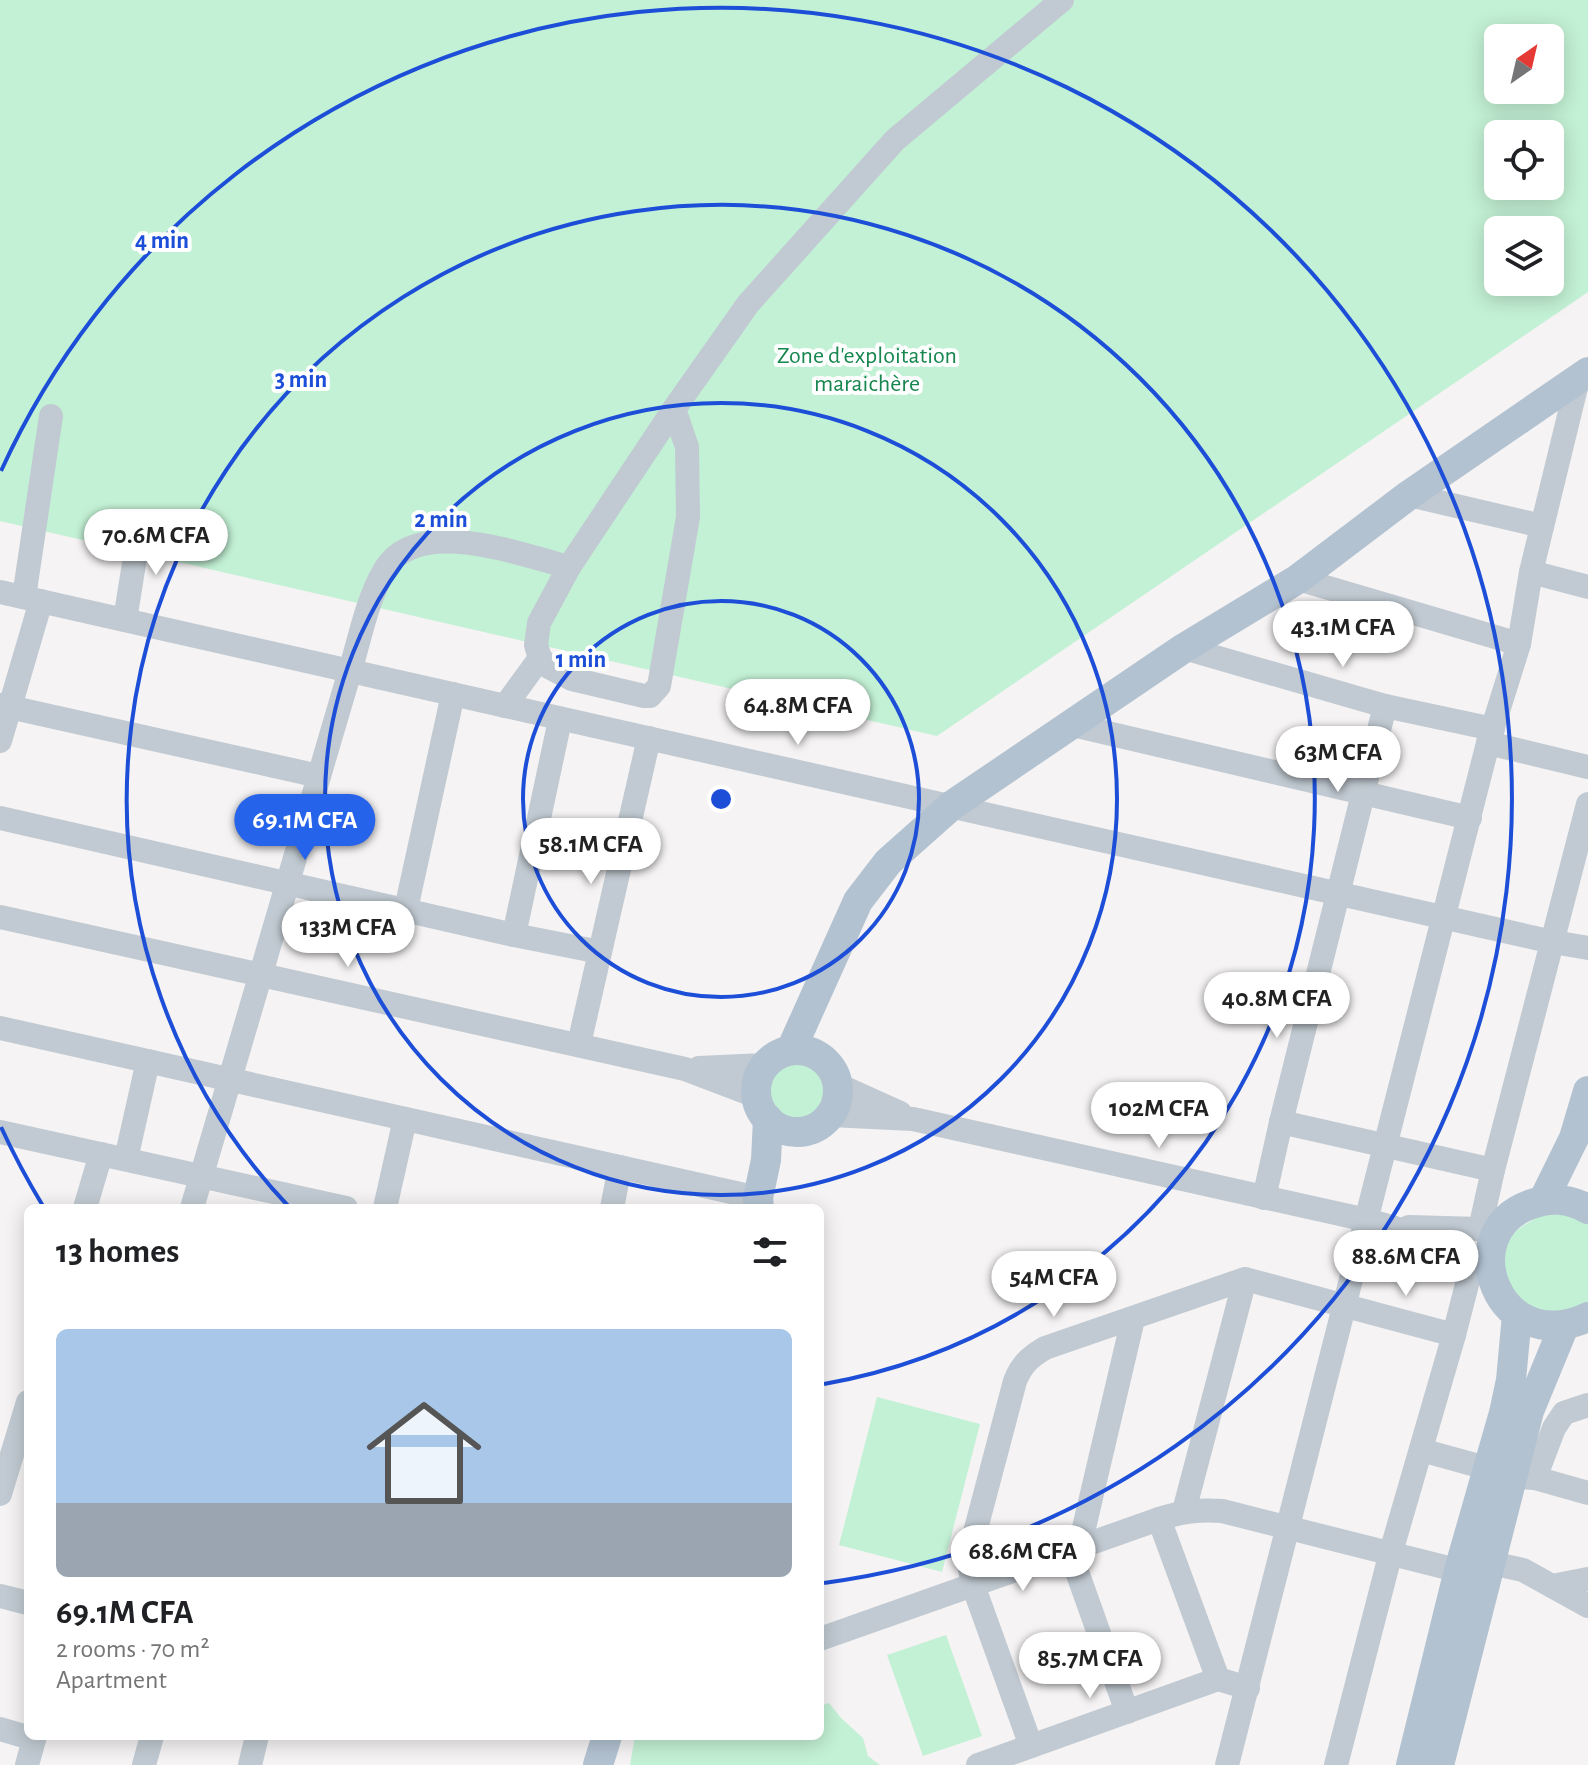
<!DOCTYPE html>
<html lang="en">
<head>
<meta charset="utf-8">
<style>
  :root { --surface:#fff; --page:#f2f2f2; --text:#202124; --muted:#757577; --line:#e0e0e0; --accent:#2563eb }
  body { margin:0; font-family:"Alegreya Sans",sans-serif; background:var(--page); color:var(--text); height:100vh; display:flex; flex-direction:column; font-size:30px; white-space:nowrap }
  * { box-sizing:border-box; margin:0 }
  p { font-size:26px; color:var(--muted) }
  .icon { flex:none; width:44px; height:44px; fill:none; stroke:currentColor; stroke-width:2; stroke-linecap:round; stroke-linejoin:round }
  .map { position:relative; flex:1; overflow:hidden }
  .side { position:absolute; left:24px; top:1204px; width:800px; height:536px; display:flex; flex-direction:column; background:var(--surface); border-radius:12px; box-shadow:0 4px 20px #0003 }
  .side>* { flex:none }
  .needle { width:52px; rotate:34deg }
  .buttons { position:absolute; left:1484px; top:24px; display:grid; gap:16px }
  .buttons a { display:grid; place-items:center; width:80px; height:80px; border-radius:12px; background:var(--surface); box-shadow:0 4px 20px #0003; font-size:40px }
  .price { position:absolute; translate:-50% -68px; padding:0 18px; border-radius:28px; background:#fff; color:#222; font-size:26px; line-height:52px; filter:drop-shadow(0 2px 4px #0008) }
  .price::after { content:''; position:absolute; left:50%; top:48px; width:24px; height:18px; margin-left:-12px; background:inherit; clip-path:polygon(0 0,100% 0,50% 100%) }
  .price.active { background:var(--accent); color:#fff }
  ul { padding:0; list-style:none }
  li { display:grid; align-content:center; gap:16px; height:424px; padding:0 32px }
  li+li { border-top:2px solid var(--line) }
  li span { display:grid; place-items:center; height:248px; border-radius:12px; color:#555 }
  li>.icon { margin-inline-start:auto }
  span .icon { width:144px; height:144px; fill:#fffc; stroke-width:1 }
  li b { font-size:34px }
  h2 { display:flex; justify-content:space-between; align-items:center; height:96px; padding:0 32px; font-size:34px }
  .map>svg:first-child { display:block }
</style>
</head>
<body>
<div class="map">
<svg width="1588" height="1765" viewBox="0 0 1588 1765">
  <rect width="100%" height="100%" fill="#f5f3f3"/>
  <!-- green -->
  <g fill="#c3f1d5" fill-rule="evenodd">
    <path d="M0,0H1588V292L937,736L0,521ZM1498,38H1550V90H1498ZM1498,134H1550V186H1498ZM1498,230H1550V282H1498Z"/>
    <circle cx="797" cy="1090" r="32"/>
    <path d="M1546,1212L1566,1213L1588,1224V1304L1541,1316L1508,1292C1500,1239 1500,1239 1546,1212Z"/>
    <polygon points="877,1397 980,1424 942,1572 839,1545"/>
    <polygon points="946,1635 982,1736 923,1756 887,1655"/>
    <polygon points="829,1703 841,1718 863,1738 868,1756 880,1765 630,1765 635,1736 820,1736 820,1706"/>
  </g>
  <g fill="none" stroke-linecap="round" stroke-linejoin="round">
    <!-- minor -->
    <g stroke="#c1cad2" stroke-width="24">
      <polyline points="674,409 687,447 688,517 659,686 650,696 644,696 572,679 549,667 540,658 536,645 539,623 569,567 674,409 748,304 895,140 1062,0"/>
      <polyline points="1409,495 1542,526"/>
      <polyline points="1531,572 1588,587"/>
      <polyline points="1298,579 1519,644"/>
      <polyline points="0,592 1553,942 1588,948"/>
      <polyline points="24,597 51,416"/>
      <polyline points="125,620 140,526"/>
      <polyline points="1184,648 1385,706 1493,729"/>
      <polyline points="0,705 319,776"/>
      <polyline points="505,706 540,658"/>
      <polyline points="1073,725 1470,818"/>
      <polyline points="0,741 41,601"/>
      <polyline points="1488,743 1588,767"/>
      <polyline points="0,818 514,935 600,952"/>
      <polyline points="406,909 453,694"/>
      <polyline points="0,917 685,1069 756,1096"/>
      <polyline points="514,935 560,720"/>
      <polyline points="0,1028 758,1198"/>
      <polyline points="579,1044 649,738"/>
      <polyline points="699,1068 764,1065"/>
      <polyline points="838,1085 900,1113"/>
      <path d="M830,1115L913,1119L1367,1220C1405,1230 1462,1247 1491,1273"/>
      <polyline points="1281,1122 1493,1170"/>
      <polyline points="0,1132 346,1208"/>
      <polyline points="126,1159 148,1061"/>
      <polyline points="1264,1198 1281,1122 1385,706"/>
      <polyline points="85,1208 101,1154"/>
      <path d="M192,1208L350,671C360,638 367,600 384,571C416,514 521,555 569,567"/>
      <polyline points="385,1208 405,1119"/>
      <polyline points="612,1208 620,1167"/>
      <polyline points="1409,1227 1480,1229 1496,1226"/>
      <polyline points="1480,1229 1493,1170 1588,804"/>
      <polyline points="1421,1450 1490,1469"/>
      <polyline points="1520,1477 1535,1478 1588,1493"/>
      <polyline points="1535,1478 1554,1428 1564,1413 1588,1405"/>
      <polyline points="0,1494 28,1402"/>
      <polyline points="1184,1511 1245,1279"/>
      <polyline points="1159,1519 1218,1679"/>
      <polyline points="1079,1549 1133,1319"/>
      <polyline points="1070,1552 1127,1712"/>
      <polyline points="1491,1563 1523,1570 1588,1606"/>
      <polyline points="1552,1586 1588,1579"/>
      <polyline points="0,1596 28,1603"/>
      <path d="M820,1639L1159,1519C1181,1512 1199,1509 1222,1511L1476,1575"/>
      <polyline points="0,1729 34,1739"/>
      <path d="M1031,1746L973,1585L968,1559L1015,1381C1022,1364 1030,1357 1045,1348L1245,1279L1454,1335"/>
      <polyline points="27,1765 35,1736"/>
      <polyline points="144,1765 152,1736"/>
      <polyline points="250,1765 257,1736"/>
      <polyline points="978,1765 1218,1679 1248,1688"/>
      <polyline points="1227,1765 1488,743 1519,644 1531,572 1578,379"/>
      <polyline points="1336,1765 1391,1552 1454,1335 1473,1261"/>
    </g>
    <!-- major -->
    <g stroke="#b3c2d1" stroke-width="30">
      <polyline points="791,1050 858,901 888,862 951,806 1184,648 1298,579 1409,495 1588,372"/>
      <circle cx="797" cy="1091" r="41"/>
      <polyline points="1544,1199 1574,1138 1588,1091"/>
      <polyline points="759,1208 758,1198 766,1160 768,1119"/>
      <path d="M1588,1209C1568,1198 1550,1197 1529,1205C1453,1233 1497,1359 1588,1317"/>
      <polyline points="598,1765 607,1736"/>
      <polyline points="1411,1765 1459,1570 1504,1413 1511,1380 1517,1315"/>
      <polyline points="1439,1765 1529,1411 1564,1326"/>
    </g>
  </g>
  <!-- distance rings -->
  <g fill="none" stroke="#1d4ed8" stroke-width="4">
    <circle cx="721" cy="799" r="198"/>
    <circle cx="721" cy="799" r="396"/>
    <path d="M290 1208A594 594 0 1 1 824 1384"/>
    <path d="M43 1206A791 791 0 0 1 1 1127M1 471A791 791 0 1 1 824 1583"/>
  </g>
  <g text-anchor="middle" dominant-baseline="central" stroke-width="8" stroke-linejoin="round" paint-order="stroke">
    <!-- park labels -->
    <g font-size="24" fill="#17864f" stroke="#fff">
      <text x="867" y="356">Zone d'exploitation<tspan x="867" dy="28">maraichère</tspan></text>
    </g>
  </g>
  <circle cx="721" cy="799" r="12" fill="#1d4ed8" stroke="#fff" stroke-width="4"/>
  <g font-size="24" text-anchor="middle" font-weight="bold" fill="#1d4ed8" stroke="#fff" stroke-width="8" stroke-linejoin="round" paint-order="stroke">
    <text x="162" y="248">4 min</text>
    <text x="301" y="387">3 min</text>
    <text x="441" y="527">2 min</text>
    <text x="581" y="667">1 min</text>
  </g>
</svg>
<div class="buttons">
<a><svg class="needle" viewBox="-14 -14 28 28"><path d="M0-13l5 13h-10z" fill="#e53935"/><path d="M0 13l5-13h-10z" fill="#757577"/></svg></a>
<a><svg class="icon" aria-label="locate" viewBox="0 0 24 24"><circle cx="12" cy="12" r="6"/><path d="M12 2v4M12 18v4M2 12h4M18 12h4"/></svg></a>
<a><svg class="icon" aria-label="layers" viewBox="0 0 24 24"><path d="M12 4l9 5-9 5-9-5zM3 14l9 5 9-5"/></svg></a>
</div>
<b class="price" style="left:156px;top:577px">70.6M CFA</b>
<b class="price" style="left:1343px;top:669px">43.1M CFA</b>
<b class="price" style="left:798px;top:747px">64.8M CFA</b>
<b class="price" style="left:1338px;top:794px">63M CFA</b>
<b class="price active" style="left:305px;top:862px">69.1M CFA</b>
<b class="price" style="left:591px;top:886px">58.1M CFA</b>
<b class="price" style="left:348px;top:969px">133M CFA</b>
<b class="price" style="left:1277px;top:1040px">40.8M CFA</b>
<b class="price" style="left:1159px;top:1150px">102M CFA</b>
<b class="price" style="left:1406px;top:1298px">88.6M CFA</b>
<b class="price" style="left:1054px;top:1319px">54M CFA</b>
<b class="price" style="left:1023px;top:1593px">68.6M CFA</b>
<b class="price" style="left:1090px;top:1700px">85.7M CFA</b>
<section class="side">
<h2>13 homes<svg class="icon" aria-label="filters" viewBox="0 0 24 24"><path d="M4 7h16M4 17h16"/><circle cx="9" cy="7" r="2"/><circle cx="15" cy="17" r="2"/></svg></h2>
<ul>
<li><span style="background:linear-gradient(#a9c7e8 70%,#9aa5b1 0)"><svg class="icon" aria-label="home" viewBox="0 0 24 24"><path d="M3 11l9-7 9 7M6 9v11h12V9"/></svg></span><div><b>69.1M CFA</b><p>2 rooms · 70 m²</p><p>Apartment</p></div></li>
</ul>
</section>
</div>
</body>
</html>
